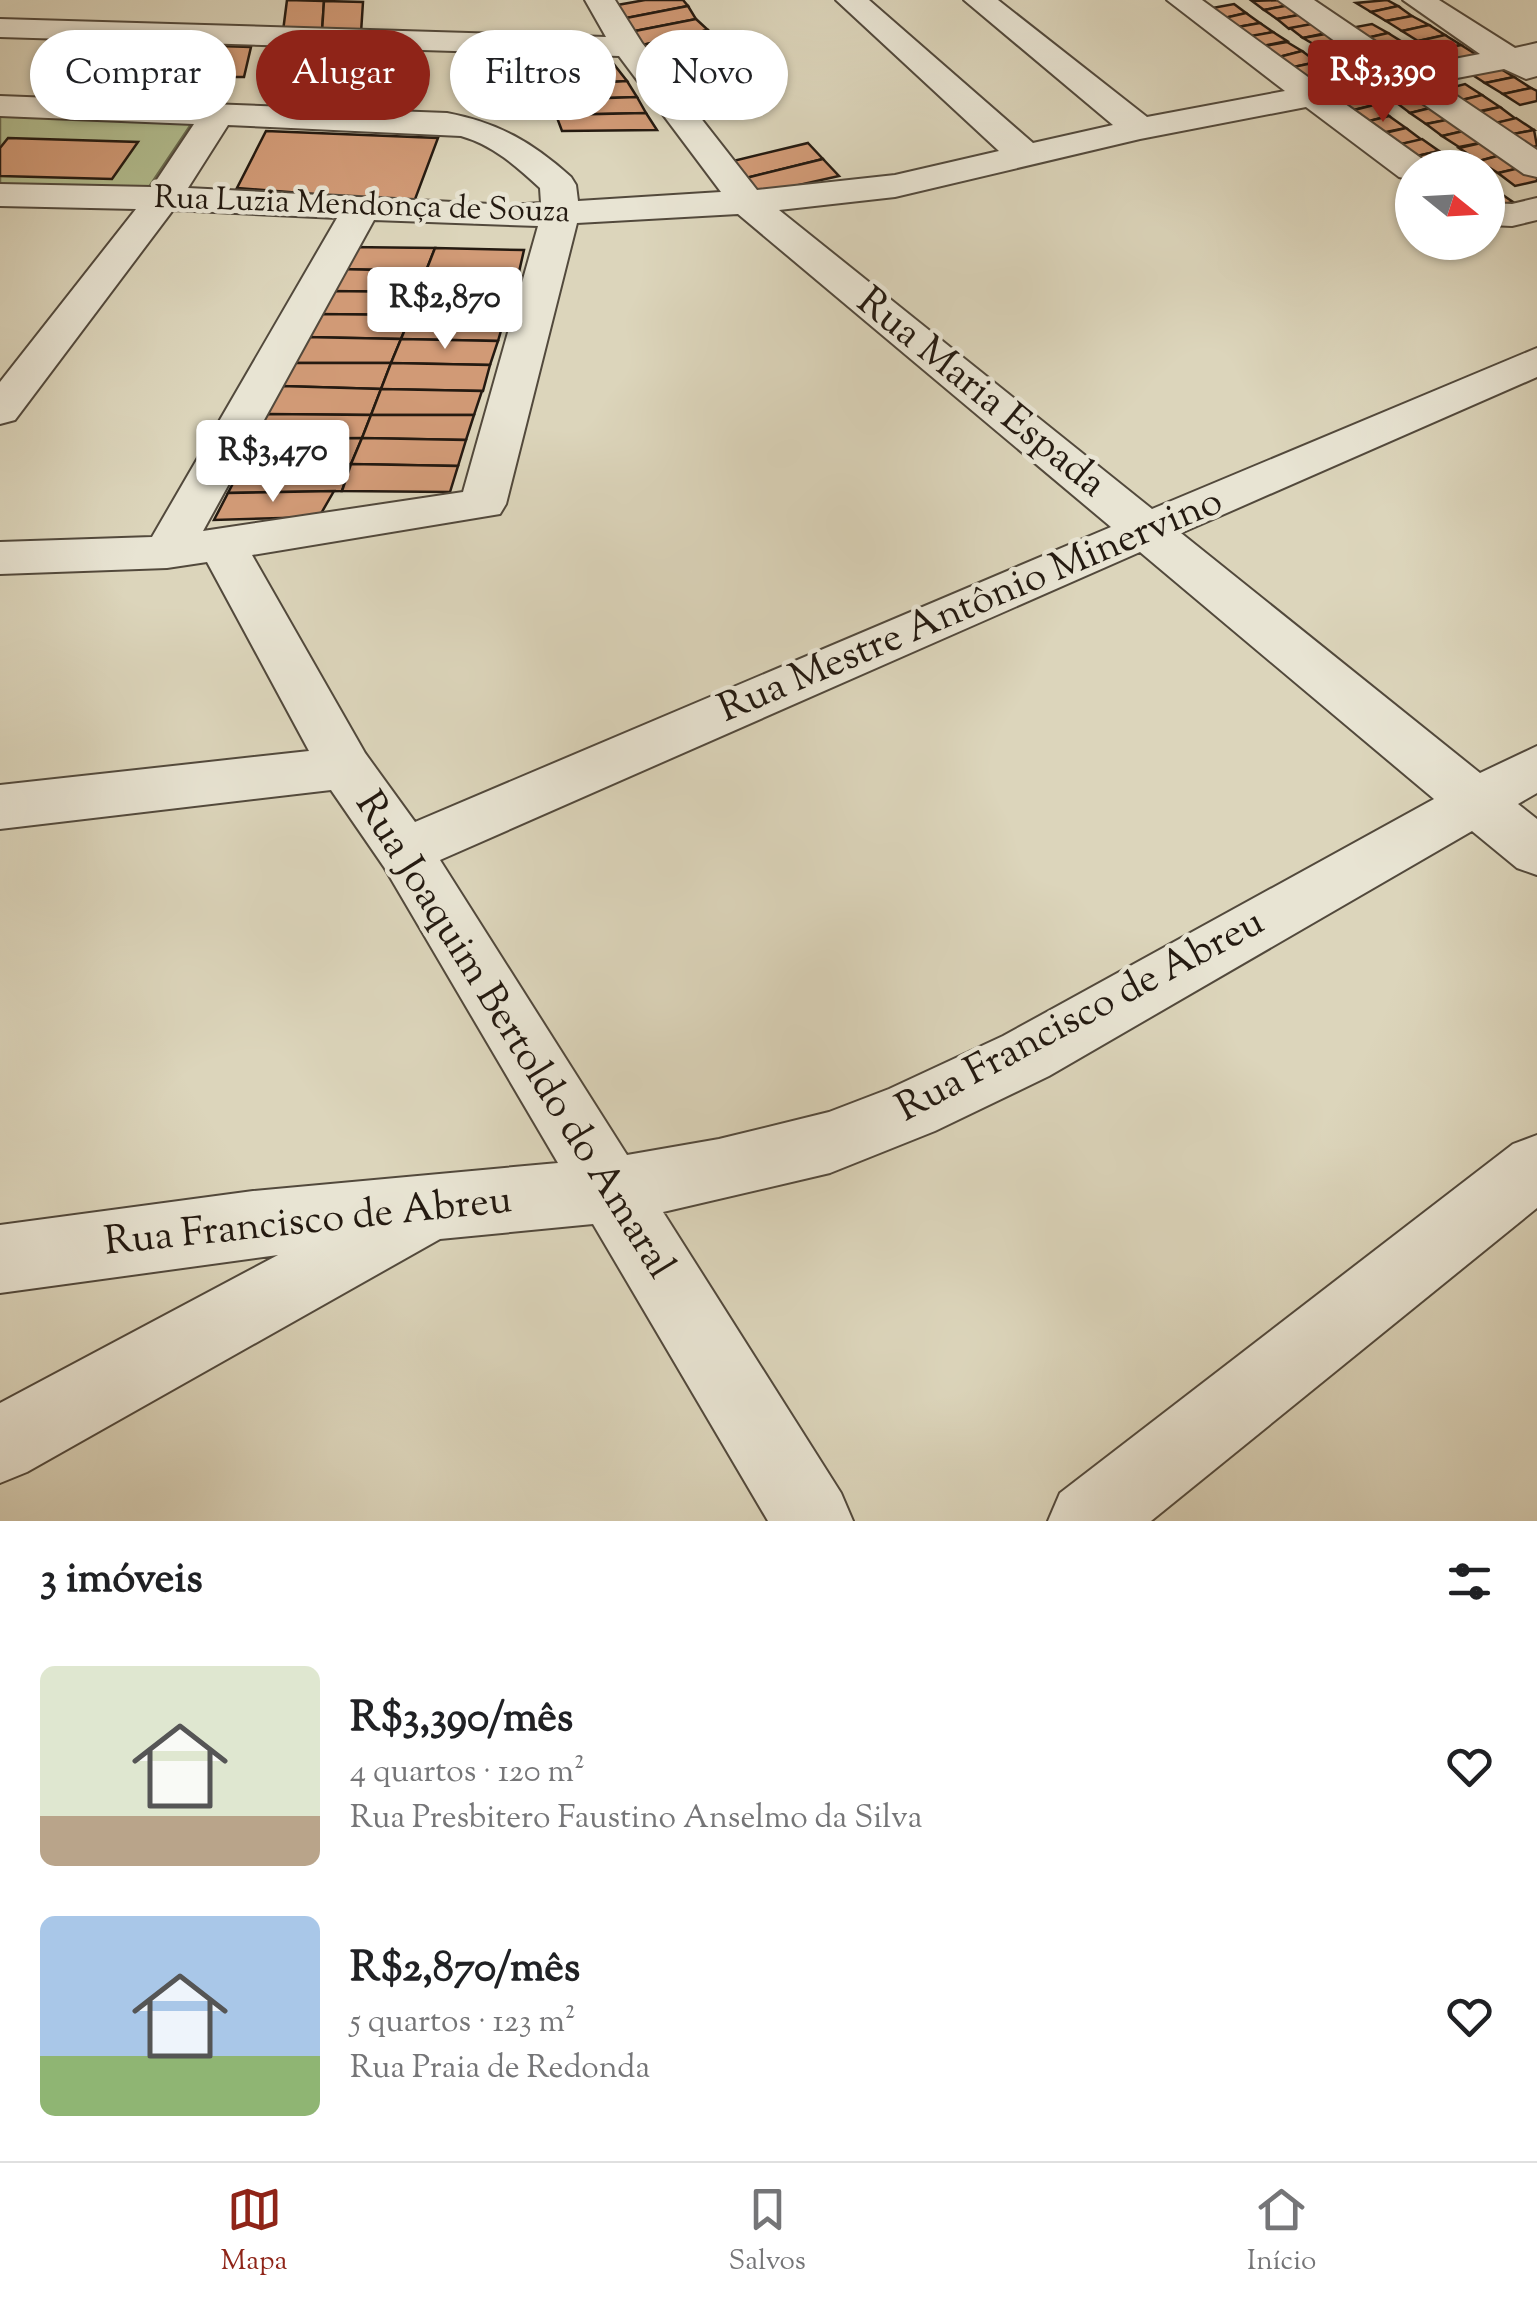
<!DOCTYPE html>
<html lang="pt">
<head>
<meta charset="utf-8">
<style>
  :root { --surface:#fff; --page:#f6f6f6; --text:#202124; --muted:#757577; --line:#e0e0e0; --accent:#8f2418 }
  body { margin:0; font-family:"Sorts Mill Goudy",serif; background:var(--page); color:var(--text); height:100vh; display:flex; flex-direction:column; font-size:38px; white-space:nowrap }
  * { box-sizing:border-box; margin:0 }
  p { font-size:32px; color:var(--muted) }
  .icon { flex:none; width:55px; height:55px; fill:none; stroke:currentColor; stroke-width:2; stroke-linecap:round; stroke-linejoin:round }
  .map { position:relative; height:1521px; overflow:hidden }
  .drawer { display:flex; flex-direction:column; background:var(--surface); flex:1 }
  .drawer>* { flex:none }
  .hud { position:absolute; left:30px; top:30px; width:1000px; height:90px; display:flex; gap:20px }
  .needle { width:65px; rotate:108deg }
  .buttons { position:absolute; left:1395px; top:150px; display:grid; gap:20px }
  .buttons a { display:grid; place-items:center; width:110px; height:110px; border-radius:50%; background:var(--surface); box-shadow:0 2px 8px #0004; font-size:50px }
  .price { position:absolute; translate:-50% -85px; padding:0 22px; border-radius:10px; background:#fff; color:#222; font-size:32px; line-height:65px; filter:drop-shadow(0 2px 5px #0008) }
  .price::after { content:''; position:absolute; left:50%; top:60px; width:30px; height:22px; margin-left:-15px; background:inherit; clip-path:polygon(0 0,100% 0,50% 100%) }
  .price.active { background:var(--accent); color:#fff }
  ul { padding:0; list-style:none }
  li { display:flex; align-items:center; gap:30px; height:250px; padding:0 40px }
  li span { display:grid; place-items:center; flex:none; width:280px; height:200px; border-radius:15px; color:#555 }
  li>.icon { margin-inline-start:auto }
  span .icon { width:120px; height:120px; fill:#fffc; stroke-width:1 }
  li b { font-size:42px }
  h2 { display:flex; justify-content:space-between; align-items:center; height:120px; padding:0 40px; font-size:42px }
  .chip { padding:0 35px; border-radius:45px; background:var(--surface); box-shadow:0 2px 8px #0004; font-size:35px; line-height:90px }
  .chip.active { background:var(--accent); color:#fff }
  .dock { display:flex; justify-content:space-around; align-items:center; height:140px; border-top:2px solid var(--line); background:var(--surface); font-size:28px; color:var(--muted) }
  .dock a { display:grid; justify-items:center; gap:5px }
  .dock .active { color:var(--accent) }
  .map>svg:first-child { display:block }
</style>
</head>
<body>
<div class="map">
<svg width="1537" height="1521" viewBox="0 0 1537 1521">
  <rect width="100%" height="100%" fill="#dcd5bb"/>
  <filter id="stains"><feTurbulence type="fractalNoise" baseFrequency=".002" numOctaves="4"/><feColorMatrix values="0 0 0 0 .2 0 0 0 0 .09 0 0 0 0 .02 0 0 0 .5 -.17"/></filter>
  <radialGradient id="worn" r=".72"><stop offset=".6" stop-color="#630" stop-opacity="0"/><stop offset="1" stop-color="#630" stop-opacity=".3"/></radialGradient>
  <!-- green -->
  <polygon fill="#b2bd8f" stroke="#6b6c50" stroke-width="2.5" points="0,116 192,123 147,190 0,187"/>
  <!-- building -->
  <g fill="#d19a76" stroke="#241a11" stroke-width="2.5">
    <polygon points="287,0 324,1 322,32 283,31"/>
    <polygon points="645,0 683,0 688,6 621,19 612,6"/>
    <polygon points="1283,0 1290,5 1264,10 1252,1"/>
    <polygon points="1387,0 1398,6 1371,12 1356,3"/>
    <polygon points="324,1 363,2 361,33 322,32"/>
    <polygon points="1234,4 1246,13 1220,19 1207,9"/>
    <polygon points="1290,5 1304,14 1277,19 1264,10"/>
    <polygon points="688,6 696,19 630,32 621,19"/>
    <polygon points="1398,6 1412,16 1386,21 1371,12"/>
    <polygon points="1246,13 1260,23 1232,28 1220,19"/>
    <polygon points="1304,14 1317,23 1289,29 1277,19"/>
    <polygon points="1412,16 1429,25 1402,31 1386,21"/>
    <polygon points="696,19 708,30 638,46 630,32"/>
    <polygon points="1260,23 1273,32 1245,38 1232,28"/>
    <polygon points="1317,23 1331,32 1303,38 1290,28"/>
    <polygon points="1372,24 1388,33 1362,39 1345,29"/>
    <polygon points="1429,25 1445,35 1418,41 1402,31"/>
    <polygon points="708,30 720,43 646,59 638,46"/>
    <polygon points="1273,32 1287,41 1258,47 1245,37"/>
    <polygon points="1331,33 1347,42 1320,48 1303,38"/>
    <polygon points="1388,33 1404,43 1377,49 1362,39"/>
    <polygon points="1445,35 1461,45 1433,51 1418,41"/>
    <polygon points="1287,42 1302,51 1275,58 1259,47"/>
    <polygon points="1347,42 1362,53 1335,58 1320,48"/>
    <polygon points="720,43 731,56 656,72 647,59"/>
    <polygon points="1404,43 1419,53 1391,58 1377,49"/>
    <polygon points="1461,45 1477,55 1449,61 1433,51"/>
    <polygon points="219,46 251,47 244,77 212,77"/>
    <polygon points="1302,51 1317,62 1289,68 1275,58"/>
    <polygon points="1362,53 1377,63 1349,68 1335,58"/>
    <polygon points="1420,53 1435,63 1407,69 1393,59"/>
    <polygon points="731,56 743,70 668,87 656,72"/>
    <polygon points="609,58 627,81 545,86 537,71"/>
    <polygon points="1317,62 1332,72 1303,78 1289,68"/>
    <polygon points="1496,66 1514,77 1485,83 1468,72"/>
    <polygon points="743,70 756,85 680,102 668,87"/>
    <polygon points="1332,72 1347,83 1318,89 1304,78"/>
    <polygon points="1514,77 1531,88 1503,94 1485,83"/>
    <polygon points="627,81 637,97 550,100 545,86"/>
    <polygon points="1465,84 1482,95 1453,102 1438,91"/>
    <polygon points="756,85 770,99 690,116 680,102"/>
    <polygon points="1531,88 1537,91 1537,101 1520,105 1503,94"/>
    <polygon points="1358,94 1374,105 1345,112 1331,101"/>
    <polygon points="1422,95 1438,106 1410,113 1394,101"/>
    <polygon points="1482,95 1500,107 1470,113 1454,102"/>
    <polygon points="637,97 646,113 556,115 550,100"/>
    <polygon points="1374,105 1389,116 1361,123 1346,112"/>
    <polygon points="1438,106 1456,118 1426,124 1410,113"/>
    <polygon points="1500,107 1516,119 1486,125 1470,114"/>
    <polygon points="646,113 657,130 562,131 556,115"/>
    <polygon points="1389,116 1406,128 1376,134 1361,123"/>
    <polygon points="1456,118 1472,129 1442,136 1426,124"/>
    <polygon points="1516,118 1534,130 1503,136 1487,125"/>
    <polygon points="1406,128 1422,140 1391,146 1376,135"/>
    <polygon points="1472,129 1490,141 1459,147 1442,136"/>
    <polygon points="1534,130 1537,146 1524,149 1503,136"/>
    <polygon points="266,131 438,138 414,202 237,188"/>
    <polygon points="8,138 138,142 112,179 0,176 0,148"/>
    <polygon points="1422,139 1439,151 1408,158 1392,146"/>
    <polygon points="1490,141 1508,153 1479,161 1459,148"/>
    <polygon points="808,143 823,159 742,179 729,162"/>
    <polygon points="1439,151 1457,163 1423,168 1408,158"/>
    <polygon points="1508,153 1528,166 1498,173 1479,161"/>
    <polygon points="823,159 839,176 754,195 742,179"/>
    <polygon points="1528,166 1537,172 1537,181 1515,186 1498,173"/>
    <polygon points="1494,189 1513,202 1488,208 1488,191"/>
    <polygon points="347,247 435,248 426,271 337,269"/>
    <polygon points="435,248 524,250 519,272 426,271"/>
    <polygon points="337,269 426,271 418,292 327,291"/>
    <polygon points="426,271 518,273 512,294 418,292"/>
    <polygon points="327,291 418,292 411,315 317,314"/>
    <polygon points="418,292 512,294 505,317 411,315"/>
    <polygon points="317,314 411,315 401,339 305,337"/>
    <polygon points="411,315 505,317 498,341 401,339"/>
    <polygon points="305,337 401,339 391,363 293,363"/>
    <polygon points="401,339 498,341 490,365 391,363"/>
    <polygon points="293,363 391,363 381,389 281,386"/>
    <polygon points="391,363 490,365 483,391 381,389"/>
    <polygon points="281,386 381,389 371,415 267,414"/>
    <polygon points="381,389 482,391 474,415 371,415"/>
    <polygon points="267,414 371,415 362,438 255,439"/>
    <polygon points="371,415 474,415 466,440 362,438"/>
    <polygon points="362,438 351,464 242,466 255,439"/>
    <polygon points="362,438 466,440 458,466 351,464"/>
    <polygon points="351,464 342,491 228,493 242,466"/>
    <polygon points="351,464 458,466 450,492 342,491"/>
    <polygon points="334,491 319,517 214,520 228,493"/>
  </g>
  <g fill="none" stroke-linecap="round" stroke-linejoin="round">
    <!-- minor casing -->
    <g stroke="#52493c" stroke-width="4">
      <g id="minor">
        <path d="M585,0H615L642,43L757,190L895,175L999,151L836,0H869L1033,143L1113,125L964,0H998L1147,117L1285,91L1167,0H1202L1319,85L1379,73L1278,0H1314L1413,67L1480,54L1403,0H1439L1515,48L1537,43V76L1526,79L1504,69L1436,82L1537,150V177L1524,174L1402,89L1341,101L1425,161L1429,168H1412V180L1399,177L1306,107L1140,139L895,197L779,210L1152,509L1537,348V377L1181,533L1480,773L1537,746V793L1518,804L1537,819V875L1517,868L1472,831L1049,1076L935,1131L830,1173L663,1212L841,1493L853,1521H768L593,1224L440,1239L27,1472L0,1483V1403L278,1255L0,1293V1225L253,1191L558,1163L384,867L331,790L0,829V785L309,751L207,562L167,568L0,574V542L152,537L337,218L173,210L15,420L0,424V382L136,209L0,206V184L152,187L194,124L0,116V96L447,113C499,123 532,142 571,177L576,185L578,201L721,192L619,56L0,37V19L606,37ZM228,125L461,136C493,145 516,166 540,188L541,203L510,205L188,188ZM738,214L1111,527L415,822L365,753L252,555L500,514L506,504L577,223ZM374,220L538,226L463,492L203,531ZM1140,552L1434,799L1003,1036L889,1089L829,1112L719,1139L627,1155L440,860Z"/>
        <polygon points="1537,198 1537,220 1512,226 1488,225 1488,203 1512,204"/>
        <polygon points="1537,1135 1537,1208 1151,1521 1048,1521 1060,1493 1513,1144"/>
      </g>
    </g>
    <!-- minor -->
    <use href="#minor" fill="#e8e4d3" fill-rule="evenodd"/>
  </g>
  <g text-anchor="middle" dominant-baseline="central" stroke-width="9" stroke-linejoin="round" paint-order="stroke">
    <!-- far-street labels -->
    <g font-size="32" fill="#241a11" stroke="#e8e4d3">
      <text transform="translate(362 206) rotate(2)">Rua Luzia Mendonça de Souza</text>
    </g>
    <!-- street labels -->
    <g font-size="40" fill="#241a11" stroke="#e8e4d3">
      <text transform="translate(980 394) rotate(39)">Rua Maria Espada</text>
      <text transform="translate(971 607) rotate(-23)">Rua Mestre Antônio Minervino</text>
      <text transform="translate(1081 1017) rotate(-28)">Rua Francisco de Abreu</text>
      <text transform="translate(513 1036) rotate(58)">Rua Joaquim Bertoldo do Amaral</text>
      <text transform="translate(308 1223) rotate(-6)">Rua Francisco de Abreu</text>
    </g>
  </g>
  <rect width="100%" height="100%" filter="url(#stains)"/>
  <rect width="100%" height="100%" fill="url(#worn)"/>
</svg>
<div class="buttons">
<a><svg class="needle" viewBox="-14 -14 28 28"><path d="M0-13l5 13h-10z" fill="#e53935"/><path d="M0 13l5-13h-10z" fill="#757577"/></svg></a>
</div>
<b class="price active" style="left:1383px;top:125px">R$3,390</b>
<b class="price" style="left:445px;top:352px">R$2,870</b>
<b class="price" style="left:273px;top:505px">R$3,470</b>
<div class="hud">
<a class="chip">Comprar</a>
<a class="chip active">Alugar</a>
<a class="chip">Filtros</a>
<a class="chip">Novo</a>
</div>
</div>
<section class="drawer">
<h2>3 imóveis<svg class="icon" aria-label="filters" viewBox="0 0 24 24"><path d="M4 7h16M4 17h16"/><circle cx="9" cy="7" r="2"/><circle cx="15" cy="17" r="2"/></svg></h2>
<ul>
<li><span style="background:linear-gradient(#dfe7d0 75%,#b9a48a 0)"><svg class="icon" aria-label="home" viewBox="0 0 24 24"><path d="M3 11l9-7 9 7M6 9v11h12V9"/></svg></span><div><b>R$3,390/mês</b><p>4 quartos · 120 m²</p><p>Rua Presbitero Faustino Anselmo da Silva</p></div><svg class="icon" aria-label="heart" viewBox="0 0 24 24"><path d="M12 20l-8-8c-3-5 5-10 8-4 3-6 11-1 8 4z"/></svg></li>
<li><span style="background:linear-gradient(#a9c7e8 70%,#8fb573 0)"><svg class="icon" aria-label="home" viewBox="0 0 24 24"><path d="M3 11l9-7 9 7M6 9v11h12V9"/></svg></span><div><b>R$2,870/mês</b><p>5 quartos · 123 m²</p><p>Rua Praia de Redonda</p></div><svg class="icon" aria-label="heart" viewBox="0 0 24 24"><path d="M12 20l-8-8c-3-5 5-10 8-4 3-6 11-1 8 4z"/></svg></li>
</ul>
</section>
<nav class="dock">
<a class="active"><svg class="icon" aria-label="map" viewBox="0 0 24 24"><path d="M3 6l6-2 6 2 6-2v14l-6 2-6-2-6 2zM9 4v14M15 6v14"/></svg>Mapa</a>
<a><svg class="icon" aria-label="saved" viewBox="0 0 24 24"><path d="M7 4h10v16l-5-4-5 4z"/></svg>Salvos</a>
<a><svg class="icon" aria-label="home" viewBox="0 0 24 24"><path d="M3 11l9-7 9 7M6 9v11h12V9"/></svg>Início</a>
</nav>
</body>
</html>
